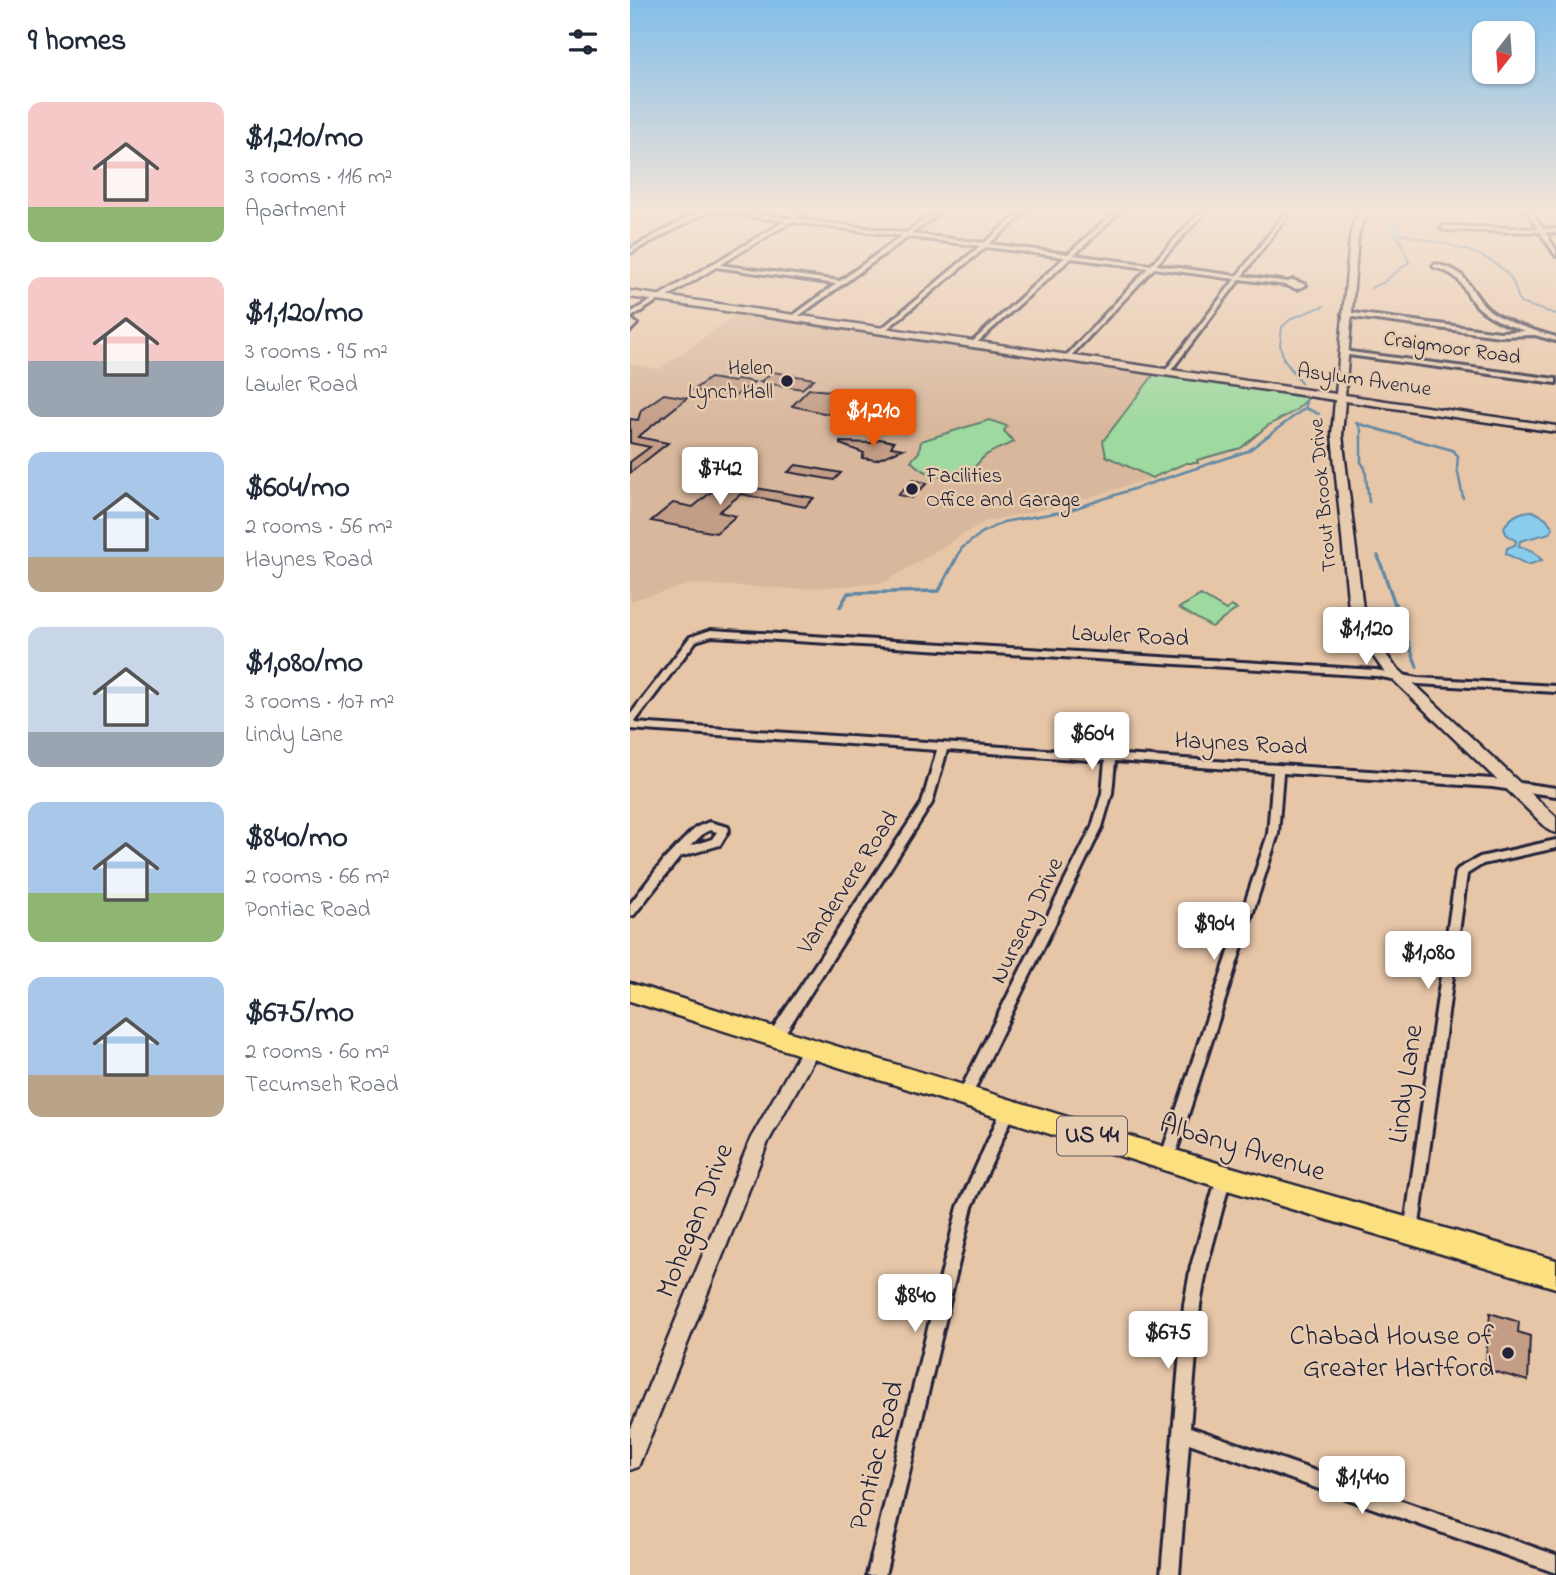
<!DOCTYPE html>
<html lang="en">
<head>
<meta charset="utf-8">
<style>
  :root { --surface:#fff; --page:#f2f2f3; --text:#1f2937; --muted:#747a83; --accent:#ea580c }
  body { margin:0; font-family:"Indie Flower",sans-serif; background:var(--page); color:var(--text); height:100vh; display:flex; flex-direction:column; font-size:26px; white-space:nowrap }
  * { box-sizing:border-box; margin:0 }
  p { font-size:23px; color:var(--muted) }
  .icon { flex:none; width:38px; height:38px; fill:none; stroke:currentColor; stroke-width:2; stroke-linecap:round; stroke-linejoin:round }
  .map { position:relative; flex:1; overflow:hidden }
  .drawer { display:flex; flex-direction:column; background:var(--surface); width:630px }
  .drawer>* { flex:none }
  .needle { width:46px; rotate:197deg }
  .fabs { position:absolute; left:842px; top:21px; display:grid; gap:14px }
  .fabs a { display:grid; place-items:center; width:63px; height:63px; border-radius:14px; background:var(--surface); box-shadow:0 2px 5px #0004; font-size:35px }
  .price { position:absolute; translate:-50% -60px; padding:0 16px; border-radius:7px; background:#fff; color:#222; font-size:23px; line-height:46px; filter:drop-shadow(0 2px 4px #0008) }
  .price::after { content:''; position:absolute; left:50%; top:42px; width:21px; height:16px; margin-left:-10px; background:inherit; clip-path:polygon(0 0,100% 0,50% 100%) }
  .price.selected { background:var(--accent); color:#fff }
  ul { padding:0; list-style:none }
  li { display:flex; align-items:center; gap:21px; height:175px; padding:0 28px }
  li span { display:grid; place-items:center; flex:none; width:196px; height:140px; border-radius:14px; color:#555 }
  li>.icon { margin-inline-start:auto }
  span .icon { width:84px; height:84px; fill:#fffc; stroke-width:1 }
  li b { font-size:30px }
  h2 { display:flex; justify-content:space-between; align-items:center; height:84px; padding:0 28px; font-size:30px }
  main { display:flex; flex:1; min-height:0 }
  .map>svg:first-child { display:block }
</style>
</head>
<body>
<main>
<section class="drawer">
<h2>9 homes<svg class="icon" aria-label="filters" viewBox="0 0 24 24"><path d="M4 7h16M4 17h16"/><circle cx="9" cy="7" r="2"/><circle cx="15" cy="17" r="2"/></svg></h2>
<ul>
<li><span style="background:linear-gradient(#f6c9c9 75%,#8fb573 0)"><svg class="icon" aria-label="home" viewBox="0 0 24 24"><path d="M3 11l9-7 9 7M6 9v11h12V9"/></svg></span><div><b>$1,210/mo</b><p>3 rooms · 116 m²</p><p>Apartment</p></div></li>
<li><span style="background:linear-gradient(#f6c9c9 60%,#9aa5b1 0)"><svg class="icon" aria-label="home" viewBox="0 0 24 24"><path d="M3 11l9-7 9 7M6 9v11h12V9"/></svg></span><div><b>$1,120/mo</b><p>3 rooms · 95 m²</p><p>Lawler Road</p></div></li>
<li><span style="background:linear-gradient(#a9c7e8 75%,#b9a48a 0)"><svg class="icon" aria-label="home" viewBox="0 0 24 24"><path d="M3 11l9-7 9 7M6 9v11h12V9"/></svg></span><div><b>$604/mo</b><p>2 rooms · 56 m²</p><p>Haynes Road</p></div></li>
<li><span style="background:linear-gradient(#c9d6e8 75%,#9aa5b1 0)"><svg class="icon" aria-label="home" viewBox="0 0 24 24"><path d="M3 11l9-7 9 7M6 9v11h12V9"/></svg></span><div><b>$1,080/mo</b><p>3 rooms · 107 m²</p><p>Lindy Lane</p></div></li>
<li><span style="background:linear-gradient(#a9c7e8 65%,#8fb573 0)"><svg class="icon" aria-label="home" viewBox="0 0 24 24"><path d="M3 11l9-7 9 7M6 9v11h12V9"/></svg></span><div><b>$840/mo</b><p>2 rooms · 66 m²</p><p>Pontiac Road</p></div></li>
<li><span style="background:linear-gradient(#a9c7e8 70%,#b9a48a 0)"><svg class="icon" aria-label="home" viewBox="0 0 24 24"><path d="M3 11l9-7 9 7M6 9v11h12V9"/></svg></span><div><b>$675/mo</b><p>2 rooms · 60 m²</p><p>Tecumseh Road</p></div></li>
</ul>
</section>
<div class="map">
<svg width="926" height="1575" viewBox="0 0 926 1575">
  <rect width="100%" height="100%" fill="#e7c6a8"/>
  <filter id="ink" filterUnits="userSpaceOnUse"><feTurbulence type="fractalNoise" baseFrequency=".0143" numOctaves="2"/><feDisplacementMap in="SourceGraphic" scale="14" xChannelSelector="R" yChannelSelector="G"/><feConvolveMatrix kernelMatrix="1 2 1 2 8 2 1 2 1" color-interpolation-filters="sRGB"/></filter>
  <g filter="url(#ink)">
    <!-- built -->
    <polygon fill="#d8b79c" points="110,312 525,373 476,456 522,478 434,505 354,522 253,583 167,589 62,584 0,601 0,364 29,369"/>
    <!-- green -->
    <g fill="#9ed9a0" stroke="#607e6e" stroke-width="2">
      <polygon points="525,373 681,396 665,411 637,426 611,448 567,460 568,463 556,463 522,478 476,456 473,441"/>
      <path d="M359,420L377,426L374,431L384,442C375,446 366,449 358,454C350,458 346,468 338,473C321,483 294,475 281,461L289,452L291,441Z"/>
      <polygon points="571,595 596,610 601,606 607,609 582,627 549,608"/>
    </g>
    <!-- water -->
    <path fill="#8acceb" stroke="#6088a5" stroke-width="2" d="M903,511L916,518L923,528L920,533L890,541L889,546L903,551L912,560L898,565L876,554L877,548L885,545L886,541L876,534L874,527C881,516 890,511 903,511Z"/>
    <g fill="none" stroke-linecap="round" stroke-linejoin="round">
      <!-- stream-far2 -->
      <g stroke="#6088a5" stroke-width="2">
        <path d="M767,233C799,241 860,249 880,277C885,284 887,295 890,303L926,314"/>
        <polyline points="741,288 754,282 779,262 767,233"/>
        <polyline points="654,360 650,345 652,327 662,318 694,306"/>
      </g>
      <!-- stream-far1 -->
      <g stroke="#6088a5" stroke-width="2.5">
        <polyline points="653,358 671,383"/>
        <polyline points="675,408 689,414"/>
        <polyline points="675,408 676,398"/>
        <polyline points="726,423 822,450 828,456 827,468 833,498"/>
        <polyline points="728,424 731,430 731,462 735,468 739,502"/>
        <polyline points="327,556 332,548 353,532 373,522 437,511 618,451 675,408"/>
      </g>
      <!-- stream -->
      <g stroke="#6088a5" stroke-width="3.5">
        <polyline points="748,556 787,667"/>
        <polyline points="210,607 218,593 309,591 328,555"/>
      </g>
      <!-- river -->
      <polygon fill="#8acceb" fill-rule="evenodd" points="762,208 770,208 766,222 770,235 764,235 756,222"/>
    </g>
    <!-- building -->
    <g fill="#c39d86" stroke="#22223b" stroke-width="2">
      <polygon points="143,372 184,379 172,389 130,382"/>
      <polygon points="80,378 104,382 108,379 124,382 104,397 63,390"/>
      <polygon points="179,389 211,392 220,397 198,414 162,406"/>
      <polygon points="34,394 57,398 8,437 38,443 0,473 0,462 20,447 0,443 0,419 8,420 11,410"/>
      <polygon points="250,439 264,442 261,447 273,449 246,460 232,458 234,453 210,444 210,442 243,443"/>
      <polygon points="94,461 105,463 86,479 75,476"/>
      <polygon points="166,465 184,468 211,473 204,480 158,472"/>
      <polygon points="282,480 297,483 282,498 268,495"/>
      <polygon points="93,482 137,490 184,498 175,507 111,494 89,512 106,516 86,533 21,521 43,503 63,507"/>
      <polygon points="860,1313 889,1322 888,1332 900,1336 898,1381 855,1369"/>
    </g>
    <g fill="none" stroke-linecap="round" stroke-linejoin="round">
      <!-- minor casing -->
      <g stroke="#22223b" stroke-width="6">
        <g id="minor">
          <polygon points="64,208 79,208 276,233 311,208 316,208 281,234 354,243 396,208 401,208 359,244 438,254 489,208 494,208 444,255 521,265 574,208 579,208 526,265 607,276 659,208 663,208 612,276 658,282 663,280 676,285 667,289 655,285 610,279 539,373 535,373 535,371 605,279 524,268 437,360 435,359 435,357 518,268 441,258 343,346 340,344 341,343 435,257 356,247 252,333 249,331 250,330 350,246 278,237 163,320 161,319 161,317 206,284 79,266 82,264 210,281 272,236 78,211 0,253 0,249 72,210"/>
          <polygon points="896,208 900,208 913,229 926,229 926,233 915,232 926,250 926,256 910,232 814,230 811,228 814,226 908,229"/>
          <path d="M806,264C815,267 825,269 831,275C842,286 847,300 859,310C878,324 903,330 926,337V341L905,335L870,336L715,316L712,314L715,312L870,332L895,331C879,326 862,319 849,308C829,288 837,277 804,267L803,266Z"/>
          <polygon points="27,297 32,298 0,318 0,313"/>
          <polygon points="0,318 7,324 0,331"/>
          <polygon points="713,351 926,379 926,383 711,354 711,352"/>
          <polygon points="81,630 746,670 788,678 926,686 926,692 788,684 746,676 82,636 66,641 4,723 862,779 926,788 926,796 862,787 653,773 648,834 544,1159 542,1164 537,1165 532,1164 530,1159 638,834 643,772 485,761 482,793 472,827 339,1101 334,1103 329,1101 327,1097 462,827 472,793 475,761 317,750 302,803 150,1041 145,1042 140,1041 139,1037 140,1033 292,803 307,750 0,729 0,715 60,637"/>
          <path d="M79,822L98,827L99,830L90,845L50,857L4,915L0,916V904L34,860L57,836L67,827ZM80,830L87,832L82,839L60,846L74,833Z"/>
          <polygon points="926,840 926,848 853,864 837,874 788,1232 786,1237 781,1239 776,1237 774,1232 826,872 828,869 850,857"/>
          <polygon points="378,1105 383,1107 385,1111 342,1207 255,1575 237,1575 328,1207 373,1107"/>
          <polygon points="594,1170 599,1172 601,1177 577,1266 570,1305 560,1427 926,1555 926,1573 559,1443 549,1575 531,1575 554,1305 561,1266 587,1177 589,1172"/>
        </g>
      </g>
      <!-- tertiary casing -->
      <g stroke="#22223b" stroke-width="5">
        <g id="tertiary">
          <polygon points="177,208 184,208 32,300 25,298"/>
          <polygon points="181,1041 187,1043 190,1048 138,1142 8,1467 0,1470 0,1431 121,1138 175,1043"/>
        </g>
      </g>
      <!-- secondary casing -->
      <g stroke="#22223b" stroke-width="5">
        <polygon id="secondary" points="732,208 740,208 731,225 728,238 715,395 926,426 926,432 715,401 712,435 733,609 746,640 763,664 926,817 926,833 920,831 753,670 732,640 719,609 702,435 705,400 0,297 0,291 706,394 720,238 723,225"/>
      </g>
      <!-- trunk casing -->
      <g stroke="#22223b" stroke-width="5">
        <polygon id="trunk" points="0,983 594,1165 926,1260 926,1288 594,1189 0,1001"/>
      </g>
      <!-- minor -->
      <use href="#minor" fill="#e8ccaf" fill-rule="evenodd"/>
      <!-- tertiary -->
      <use href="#tertiary" fill="#e8ccaf" fill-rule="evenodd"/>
      <!-- secondary -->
      <use href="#secondary" fill="#e8ccaf" fill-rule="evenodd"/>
      <!-- trunk -->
      <use href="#trunk" fill="#fce080" fill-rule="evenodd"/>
    </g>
  </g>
  <!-- sky -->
  <linearGradient id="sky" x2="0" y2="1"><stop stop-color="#82bee9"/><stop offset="0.49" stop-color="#f4e5d8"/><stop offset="1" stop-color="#f4e5d8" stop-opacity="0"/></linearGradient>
  <rect width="926" height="428" fill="url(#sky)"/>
  <!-- markers -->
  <g fill="#22223b" stroke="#e8ccaf" stroke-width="2.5">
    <circle cx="157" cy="381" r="7"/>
    <circle cx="282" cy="489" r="7"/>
    <circle cx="878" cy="1353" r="7"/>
  </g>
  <g text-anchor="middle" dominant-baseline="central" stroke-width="5" stroke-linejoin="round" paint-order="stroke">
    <!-- far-street labels -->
    <g font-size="21" fill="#22223b" stroke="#e8ccaf">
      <text transform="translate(822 349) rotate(8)">Craigmoor Road</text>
      <text transform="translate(734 381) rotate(8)">Asylum Avenue</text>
      <text transform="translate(694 495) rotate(-95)">Trout Brook Drive</text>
    </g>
    <!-- far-poi labels -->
    <g font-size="21" fill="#22223b" stroke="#e8ccaf" text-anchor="end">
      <text x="143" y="369">Helen<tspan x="143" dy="24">Lynch Hall</tspan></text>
      <text x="296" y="477" text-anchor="start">Facilities<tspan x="296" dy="24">Office and Garage</tspan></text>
    </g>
    <!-- shield labels -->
    <rect fill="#e8ccaf" stroke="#5d555e" stroke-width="2" x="427" y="1116.5" width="70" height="39" rx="5"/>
    <g font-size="23" font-weight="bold" fill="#22223b">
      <text x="462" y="1136">US 44</text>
    </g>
    <!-- street labels -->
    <g font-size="24" fill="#22223b" stroke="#e8ccaf">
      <text transform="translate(500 637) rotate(3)">Lawler Road</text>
      <text transform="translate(611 745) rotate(3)">Haynes Road</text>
      <text transform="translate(219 883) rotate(-57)">Vandervere Road</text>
      <text transform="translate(398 921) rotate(-64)">Nursery Drive</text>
    </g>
    <!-- near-street labels -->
    <g font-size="28" fill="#22223b" stroke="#e8ccaf">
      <text transform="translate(777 1084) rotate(-82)">Lindy Lane</text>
      <text transform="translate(612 1149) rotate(17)">Albany Avenue</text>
      <text transform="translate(66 1221) rotate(-68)">Mohegan Drive</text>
      <text transform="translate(248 1456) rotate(-76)">Pontiac Road</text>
    </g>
    <!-- near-poi labels -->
    <g font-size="28" fill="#22223b" stroke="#e8ccaf" text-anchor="end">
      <text x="864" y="1337">Chabad House of<tspan x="864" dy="32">Greater Hartford</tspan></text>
    </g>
  </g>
</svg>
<div class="fabs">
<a><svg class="needle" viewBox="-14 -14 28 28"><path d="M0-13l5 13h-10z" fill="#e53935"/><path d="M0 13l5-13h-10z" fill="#747a83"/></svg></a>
</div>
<b class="price selected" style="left:243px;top:449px">$1,210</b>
<b class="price" style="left:90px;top:507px">$742</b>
<b class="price" style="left:736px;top:667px">$1,120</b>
<b class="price" style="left:462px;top:772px">$604</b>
<b class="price" style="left:584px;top:962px">$904</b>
<b class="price" style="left:798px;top:991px">$1,080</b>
<b class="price" style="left:285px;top:1334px">$840</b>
<b class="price" style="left:538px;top:1371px">$675</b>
<b class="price" style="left:732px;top:1516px">$1,440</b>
</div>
</main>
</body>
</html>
